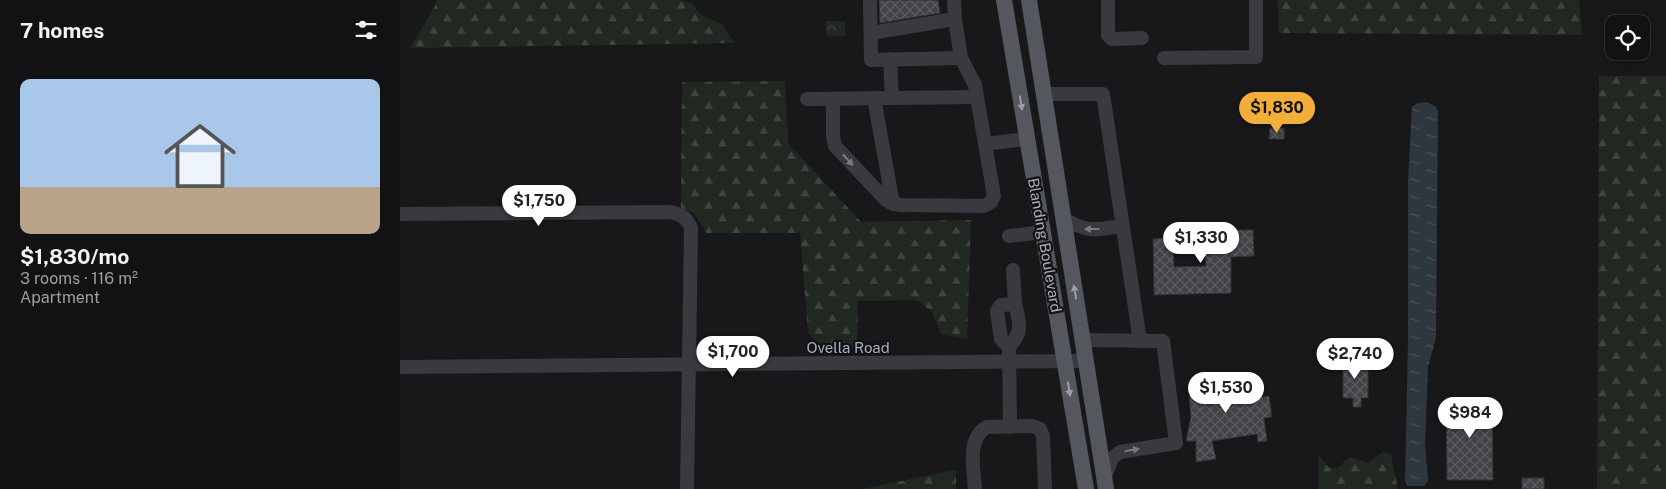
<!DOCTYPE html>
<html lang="en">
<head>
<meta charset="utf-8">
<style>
  :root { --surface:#121214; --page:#1f2022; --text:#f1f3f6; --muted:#9c9ea0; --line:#313234; --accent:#f1af39 }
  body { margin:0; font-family:"Public Sans",sans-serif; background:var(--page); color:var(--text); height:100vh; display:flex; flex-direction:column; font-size:19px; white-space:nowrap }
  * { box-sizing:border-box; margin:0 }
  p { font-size:16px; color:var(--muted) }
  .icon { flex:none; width:28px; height:28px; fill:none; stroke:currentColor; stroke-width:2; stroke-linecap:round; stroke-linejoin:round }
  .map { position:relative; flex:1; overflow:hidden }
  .side { display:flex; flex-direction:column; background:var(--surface); width:400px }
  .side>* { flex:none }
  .buttons { position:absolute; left:1205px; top:15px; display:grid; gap:10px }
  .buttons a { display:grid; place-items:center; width:45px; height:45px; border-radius:10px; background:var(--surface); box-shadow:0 2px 12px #0003,0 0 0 1px var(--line); font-size:25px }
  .price { position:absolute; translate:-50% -42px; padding:0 11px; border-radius:18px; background:#fff; color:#222; font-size:16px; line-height:32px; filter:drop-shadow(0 1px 2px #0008) }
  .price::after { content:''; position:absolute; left:50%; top:30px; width:15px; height:11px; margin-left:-8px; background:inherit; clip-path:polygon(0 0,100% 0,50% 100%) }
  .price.selected { background:var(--accent); color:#111 }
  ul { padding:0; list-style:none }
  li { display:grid; align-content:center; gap:10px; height:265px; padding:0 20px }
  li span { display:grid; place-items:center; height:155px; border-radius:10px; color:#555 }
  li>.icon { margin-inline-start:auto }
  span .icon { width:90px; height:90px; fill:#fffc; stroke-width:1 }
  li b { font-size:21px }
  h2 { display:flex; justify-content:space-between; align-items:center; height:60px; padding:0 20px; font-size:21px }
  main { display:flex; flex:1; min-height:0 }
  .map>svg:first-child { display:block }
</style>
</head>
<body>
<main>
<section class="side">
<h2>7 homes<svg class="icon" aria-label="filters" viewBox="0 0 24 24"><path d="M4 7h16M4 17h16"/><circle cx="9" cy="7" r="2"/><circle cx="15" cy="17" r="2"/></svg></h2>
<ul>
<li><span style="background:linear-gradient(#a9c7e8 70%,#b9a48a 0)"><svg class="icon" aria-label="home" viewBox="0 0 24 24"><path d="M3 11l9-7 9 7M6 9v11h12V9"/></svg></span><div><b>$1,830/mo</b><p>3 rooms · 116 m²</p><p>Apartment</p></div></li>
</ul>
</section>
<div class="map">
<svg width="1266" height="489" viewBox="0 0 1266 489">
  <defs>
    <pattern id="forest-firs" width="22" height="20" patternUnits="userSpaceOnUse" patternTransform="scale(1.25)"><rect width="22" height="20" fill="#202821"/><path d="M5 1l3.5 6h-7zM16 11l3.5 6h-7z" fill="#3e453f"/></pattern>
    <pattern id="park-crowns" width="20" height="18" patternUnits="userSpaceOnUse" patternTransform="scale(1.25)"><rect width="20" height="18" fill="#202821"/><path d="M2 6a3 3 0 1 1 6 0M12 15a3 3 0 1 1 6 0" fill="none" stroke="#3e453f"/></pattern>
    <pattern id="water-ripples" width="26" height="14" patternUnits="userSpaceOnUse" patternTransform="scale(1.25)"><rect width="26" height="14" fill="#2e373e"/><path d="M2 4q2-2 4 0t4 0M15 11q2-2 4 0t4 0" fill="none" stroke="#4a5158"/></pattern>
    <pattern id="building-cross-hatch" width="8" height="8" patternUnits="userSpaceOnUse" patternTransform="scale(1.25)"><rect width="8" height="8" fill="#424347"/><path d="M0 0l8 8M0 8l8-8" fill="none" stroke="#5b5c5f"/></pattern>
  </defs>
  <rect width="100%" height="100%" fill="#18181a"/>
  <!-- forest -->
  <g fill="url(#forest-firs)">
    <polygon points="36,0 282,0 293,4 301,15 323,25 334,43 10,48 35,6"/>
    <polygon points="878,0 1179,0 1182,35 879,33"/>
    <polygon points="1199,76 1266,76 1266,489 1197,489"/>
    <polygon points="385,81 388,143 461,222 571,220 567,339 541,334 532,312 517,300 458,301 457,348 422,351 408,332 400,233 306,233 295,214 281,208 282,82"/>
    <polygon points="983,452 991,454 998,489 918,489 919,455 929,468 937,468 950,457 969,463"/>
    <polygon points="556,470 556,489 462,489"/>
  </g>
  <!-- park -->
  <polygon fill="url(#park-crowns)" points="426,21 445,21 445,36 429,36 426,34"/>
  <!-- water -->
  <polygon fill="url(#water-ripples)" points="1027,102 1035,106 1038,111 1036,338 1028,367 1025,444 1028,481 1024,486 1007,486 1005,481 1008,341 1008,181 1012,107 1018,103"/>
  <!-- building -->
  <g fill="url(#building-cross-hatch)" stroke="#323236">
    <polygon points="479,0 538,0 540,13 480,23"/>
    <polygon points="870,128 884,128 884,139 869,139"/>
    <polygon points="830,228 830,230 853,230 854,256 831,257 831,293 754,295 753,239 773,238 774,267 806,266 804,229"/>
    <polygon points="936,361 968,361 968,398 961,398 961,407 953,407 953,398 943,398 943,369 936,368"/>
    <polygon points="829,373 832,387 859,383 861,397 869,396 872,417 864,418 867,441 858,442 857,434 812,441 816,459 796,462 796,441 786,441 791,417 789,396 796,395 795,390 804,389 804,377"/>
    <polygon points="1046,398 1092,398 1093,480 1047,480"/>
    <rect x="1122" y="478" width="22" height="11"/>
  </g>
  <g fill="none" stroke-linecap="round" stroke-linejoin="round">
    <!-- minor -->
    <g stroke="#393a3f" stroke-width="14">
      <polyline points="470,0 471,60 561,58 555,19 554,0"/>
      <polyline points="708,0 708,35 712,39 742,38"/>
      <polyline points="471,33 555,19"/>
      <polyline points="764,58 856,57 856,0"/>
      <polyline points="490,59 492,98"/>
      <polyline points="644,94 703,94 740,341"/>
      <polyline points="474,98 493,204"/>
      <polyline points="407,99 577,97"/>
      <polyline points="433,99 433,136 435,146 486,200 493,204 502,205 584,206 591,202 594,196 575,85 561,58"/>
      <polyline points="585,144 627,139"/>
      <path d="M0,214L270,212C281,214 286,217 291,228L287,489"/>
      <path d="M664,219C689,233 695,230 722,226"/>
      <polyline points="609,236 643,232"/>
      <polyline points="613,270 615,304"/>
      <polyline points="683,340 763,341 776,443 720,452 712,458 704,479"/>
      <path d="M609,347L601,339L597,311L601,305L615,304C620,323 623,332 609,347L610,427"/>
      <polyline points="0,367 686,361"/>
      <path d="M575,489C574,470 566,438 587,427L632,426L640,429L643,436L645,489"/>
    </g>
    <!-- major -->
    <g stroke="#55575e" stroke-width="16">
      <polyline points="604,0 686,489"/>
      <polyline points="629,0 706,489"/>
    </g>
  </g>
  <!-- one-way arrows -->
  <defs><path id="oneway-solid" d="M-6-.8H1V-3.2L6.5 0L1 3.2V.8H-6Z" transform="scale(1.25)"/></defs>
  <g fill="#999ea8">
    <use href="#oneway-solid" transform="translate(621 103) rotate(81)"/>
    <use href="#oneway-solid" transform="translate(675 292) rotate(-99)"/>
    <use href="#oneway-solid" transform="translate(669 389) rotate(80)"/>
  </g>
  <g fill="#777b83">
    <use href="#oneway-solid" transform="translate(448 160) rotate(47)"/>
    <use href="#oneway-solid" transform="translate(692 229) rotate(180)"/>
    <use href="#oneway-solid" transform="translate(732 450) rotate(-9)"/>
  </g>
  <g text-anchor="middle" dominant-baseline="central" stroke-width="4.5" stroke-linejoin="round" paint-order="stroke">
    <!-- street labels -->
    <g font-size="15" fill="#aab0ba" stroke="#131315">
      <text transform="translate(645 245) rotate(80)">Blanding Boulevard</text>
      <text x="448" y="347">Ovella Road</text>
    </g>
  </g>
</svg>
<div class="buttons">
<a><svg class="icon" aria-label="locate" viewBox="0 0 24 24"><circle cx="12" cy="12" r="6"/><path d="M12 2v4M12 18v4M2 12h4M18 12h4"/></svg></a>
</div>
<b class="price selected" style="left:877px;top:134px">$1,830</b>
<b class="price" style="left:139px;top:227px">$1,750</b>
<b class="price" style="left:801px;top:264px">$1,330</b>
<b class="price" style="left:333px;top:378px">$1,700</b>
<b class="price" style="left:955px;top:380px">$2,740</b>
<b class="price" style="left:826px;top:414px">$1,530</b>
<b class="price" style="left:1070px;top:439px">$984</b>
</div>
</main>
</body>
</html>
